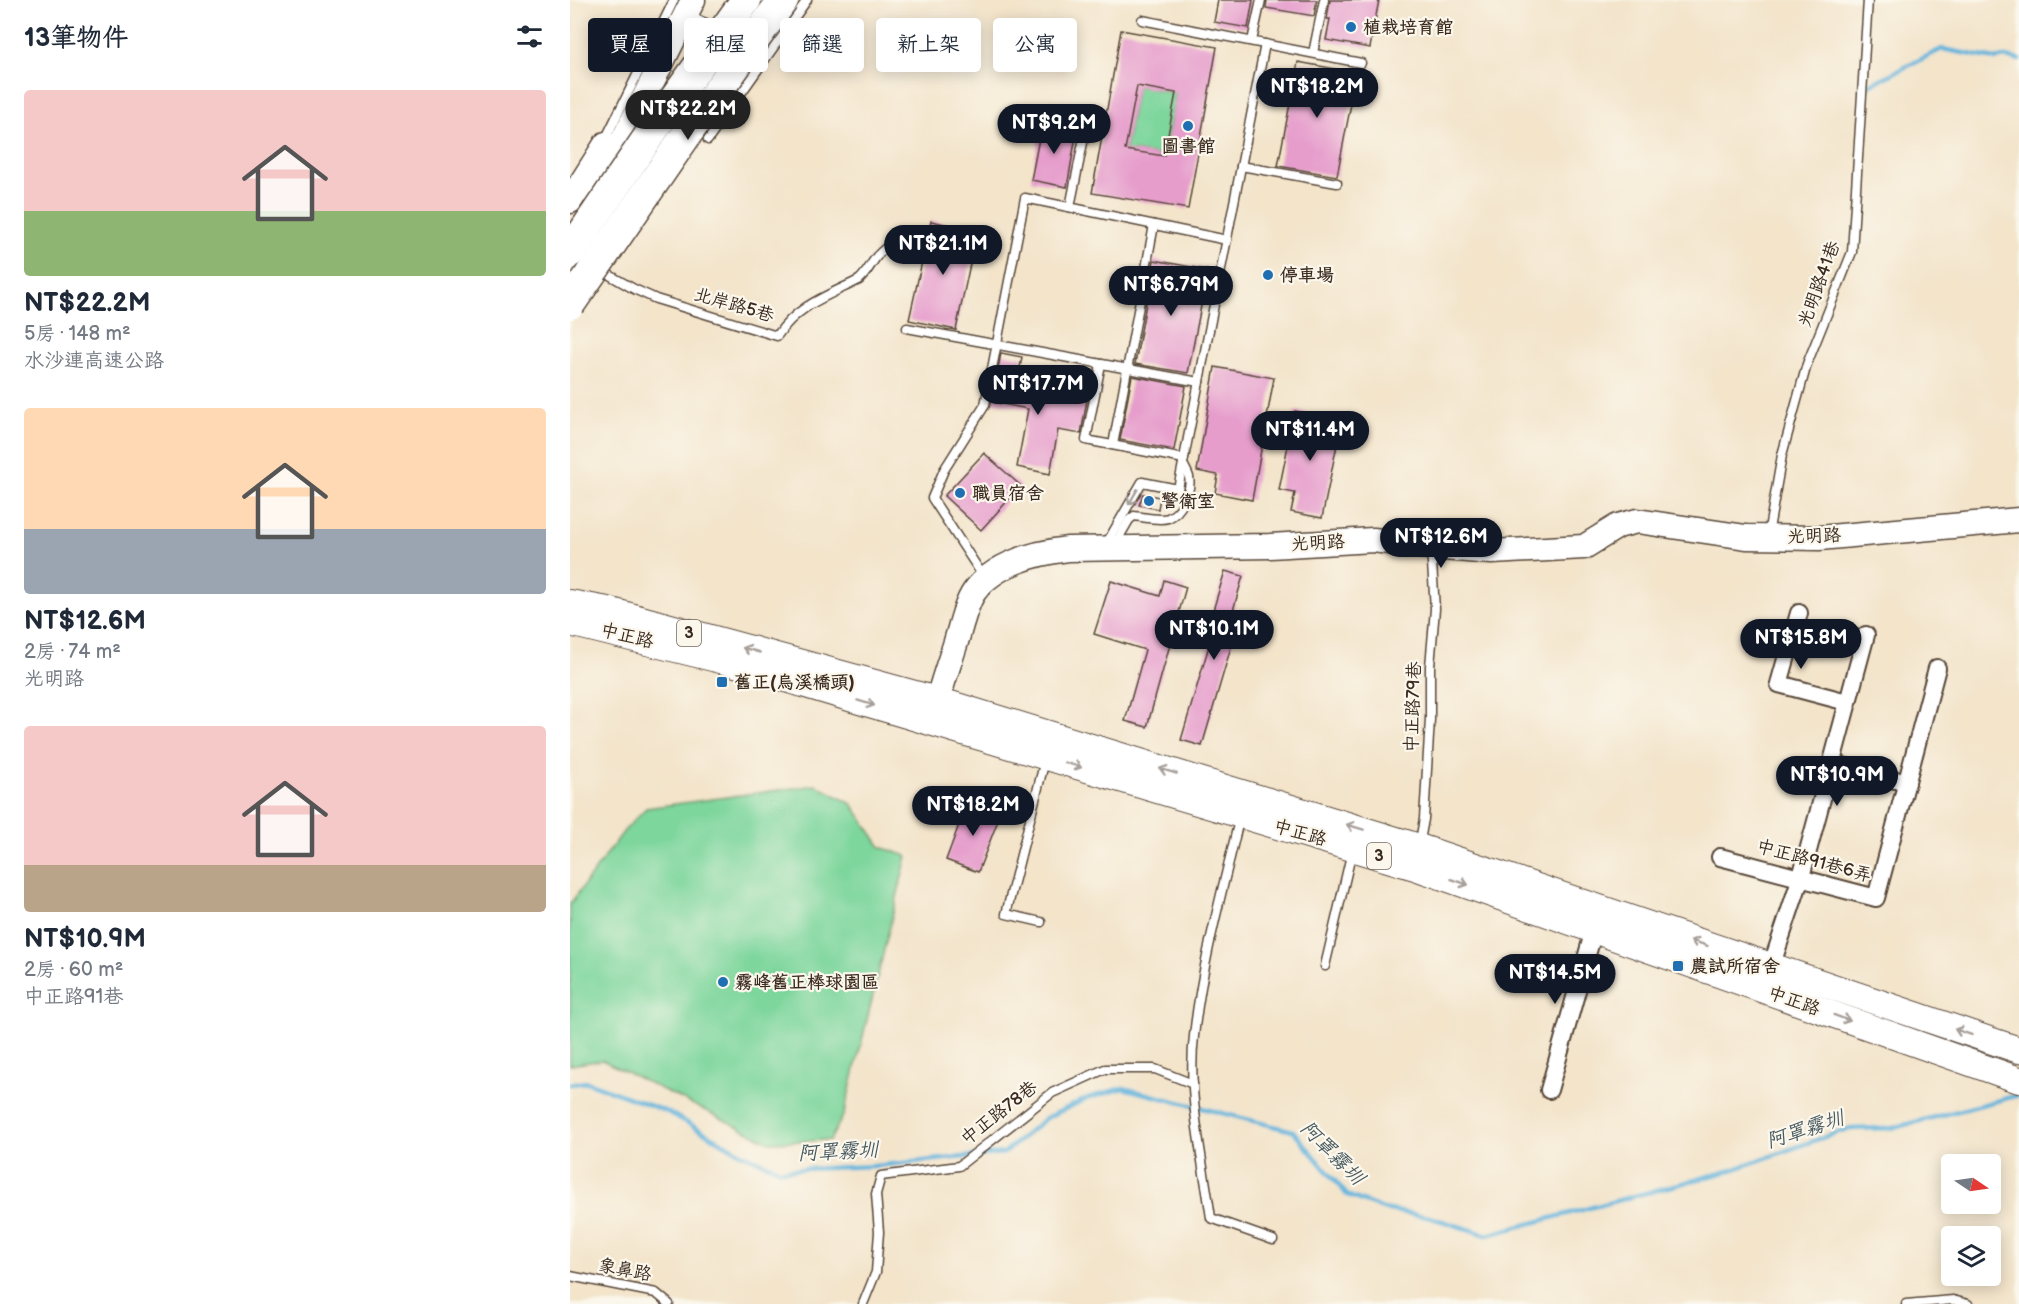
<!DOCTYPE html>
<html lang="zh-TW">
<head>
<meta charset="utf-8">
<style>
  :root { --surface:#fff; --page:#f2f2f3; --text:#1f2937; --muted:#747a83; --accent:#111827 }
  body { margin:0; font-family:"Balsamiq Sans","LXGW WenKai TC",sans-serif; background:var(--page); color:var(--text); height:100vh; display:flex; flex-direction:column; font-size:22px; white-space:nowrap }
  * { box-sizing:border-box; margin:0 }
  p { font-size:20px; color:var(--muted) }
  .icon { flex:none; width:33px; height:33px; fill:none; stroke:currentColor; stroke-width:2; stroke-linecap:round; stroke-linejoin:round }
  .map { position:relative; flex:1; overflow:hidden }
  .details { display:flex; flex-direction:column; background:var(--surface); width:570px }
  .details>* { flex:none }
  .hud { position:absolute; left:18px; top:18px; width:570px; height:54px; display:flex; gap:12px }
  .needle { width:39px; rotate:103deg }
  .buttons { position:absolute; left:1371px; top:1154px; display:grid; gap:12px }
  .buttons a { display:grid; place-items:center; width:60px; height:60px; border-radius:6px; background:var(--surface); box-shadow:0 3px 15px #0003; font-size:30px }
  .price { position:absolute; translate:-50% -51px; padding:0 14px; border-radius:21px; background:var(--accent); color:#fff; font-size:20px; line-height:39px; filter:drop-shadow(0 2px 3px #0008) }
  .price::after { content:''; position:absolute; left:50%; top:36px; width:18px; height:14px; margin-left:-9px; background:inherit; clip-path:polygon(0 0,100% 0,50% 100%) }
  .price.selected { background:#222; color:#fff }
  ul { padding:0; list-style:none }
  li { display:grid; align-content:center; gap:12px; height:318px; padding:0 24px }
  li span { display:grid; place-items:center; height:186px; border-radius:6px; color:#555 }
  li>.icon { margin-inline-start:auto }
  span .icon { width:108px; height:108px; fill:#fffc; stroke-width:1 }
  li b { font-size:26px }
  h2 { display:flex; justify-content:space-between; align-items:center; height:72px; padding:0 24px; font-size:26px }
  .chip { padding:0 21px; border-radius:6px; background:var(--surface); box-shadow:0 3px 15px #0003; font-size:21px; line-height:54px }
  .chip.selected { background:var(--accent); color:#fff }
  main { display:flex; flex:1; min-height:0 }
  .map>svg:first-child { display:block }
</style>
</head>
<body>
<main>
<section class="details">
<h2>13筆物件<svg class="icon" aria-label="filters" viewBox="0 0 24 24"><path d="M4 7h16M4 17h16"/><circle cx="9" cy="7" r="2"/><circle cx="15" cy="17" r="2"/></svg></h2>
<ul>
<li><span style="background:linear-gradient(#f6c9c9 65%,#8fb573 0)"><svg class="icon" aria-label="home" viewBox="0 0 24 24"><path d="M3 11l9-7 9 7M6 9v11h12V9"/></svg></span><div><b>NT$22.2M</b><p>5房 · 148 m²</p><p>水沙連高速公路</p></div></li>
<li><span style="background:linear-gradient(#ffd9b3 65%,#9aa5b1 0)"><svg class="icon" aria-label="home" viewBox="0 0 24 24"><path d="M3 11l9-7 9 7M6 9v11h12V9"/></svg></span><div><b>NT$12.6M</b><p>2房 · 74 m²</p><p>光明路</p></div></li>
<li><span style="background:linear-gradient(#f6c9c9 75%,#b9a48a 0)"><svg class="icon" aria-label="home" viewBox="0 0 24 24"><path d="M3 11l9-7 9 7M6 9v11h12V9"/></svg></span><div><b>NT$10.9M</b><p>2房 · 60 m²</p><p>中正路91巷</p></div></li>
</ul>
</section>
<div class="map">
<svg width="1449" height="1304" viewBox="0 0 1449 1304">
  <rect width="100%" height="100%" fill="#fbf7ec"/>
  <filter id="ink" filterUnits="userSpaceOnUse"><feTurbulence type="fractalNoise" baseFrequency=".0167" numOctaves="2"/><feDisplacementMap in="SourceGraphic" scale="12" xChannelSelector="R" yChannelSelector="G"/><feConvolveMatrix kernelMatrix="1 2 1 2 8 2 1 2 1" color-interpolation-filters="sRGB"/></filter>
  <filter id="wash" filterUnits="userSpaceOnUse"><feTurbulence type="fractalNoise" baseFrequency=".008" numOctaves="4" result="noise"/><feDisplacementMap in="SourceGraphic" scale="24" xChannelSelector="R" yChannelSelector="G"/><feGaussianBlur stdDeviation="1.35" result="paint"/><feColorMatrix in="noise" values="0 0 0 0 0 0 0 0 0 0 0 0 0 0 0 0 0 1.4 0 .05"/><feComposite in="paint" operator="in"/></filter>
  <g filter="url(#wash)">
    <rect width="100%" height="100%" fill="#f3e4ca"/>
    <!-- green -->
    <g fill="#7dd69c" stroke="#5c805d" stroke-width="1.5">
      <polygon points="567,86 606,93 594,156 555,150"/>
      <polygon points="246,785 282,804 311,847 337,856 274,1114 260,1140 199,1142 32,1060 0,1065 0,904 54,831 76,808"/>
    </g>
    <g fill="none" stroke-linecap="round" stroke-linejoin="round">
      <!-- stream -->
      <g stroke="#60b3dc" stroke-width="4.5">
        <polyline points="1293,88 1372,49 1425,59 1435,57 1449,60"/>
        <polyline points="0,1084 17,1082 98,1112 171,1153 210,1170 304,1166 434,1153 476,1118 518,1098 553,1088 723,1131 777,1195 813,1209 859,1217 917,1235 1159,1171 1277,1129 1323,1128 1449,1095"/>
      </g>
    </g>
    <g id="blocks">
      <!-- building -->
      <g fill="#e69dcc" fill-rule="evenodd">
        <polygon points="648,0 683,0 678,28 644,22"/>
        <polygon points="697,0 747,0 744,16 696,8"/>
        <polygon points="760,0 809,0 800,48 756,40 760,19 757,19"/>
        <path d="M551,30L647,47L618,209L522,193ZM567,86L606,93L594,156L555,150Z"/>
        <polygon points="728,62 787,73 767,176 708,166"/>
        <polygon points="472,123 507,130 497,187 461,180"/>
        <polygon points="361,221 407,231 386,330 339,320"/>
        <polygon points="584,260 638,270 618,373 565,364"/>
        <polygon points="431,353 452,357 445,394 474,400 476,392 517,400 511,434 488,430 480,474 447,467 458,409 422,402"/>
        <polygon points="645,367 704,378 682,500 645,493 648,475 627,471"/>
        <polygon points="562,376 616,386 604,450 550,440"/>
        <polygon points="725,411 772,420 752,518 721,512 725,493 709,490"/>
        <polygon points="414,453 451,486 411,530 374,496"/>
        <polygon points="573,494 590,497 588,509 569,505"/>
        <polygon points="655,571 673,576 658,628 666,630 632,746 611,740 647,619 641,617"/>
        <polygon points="594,580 616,587 577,727 555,721 575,650 524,634 541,581 590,596"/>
        <polygon points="397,803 430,815 408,872 376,860"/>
      </g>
    </g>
  </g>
  <g filter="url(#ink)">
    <use href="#blocks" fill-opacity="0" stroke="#574638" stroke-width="1.5"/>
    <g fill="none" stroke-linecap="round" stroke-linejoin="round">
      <!-- lane casing -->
      <g stroke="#574638" stroke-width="11">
        <g id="lane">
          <polyline points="116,15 149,28"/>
          <polyline points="572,20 791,63"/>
          <polyline points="682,41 691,0"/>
          <polyline points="743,53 754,0"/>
          <polyline points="138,140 237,0"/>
          <polyline points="34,142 104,0"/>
          <polyline points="671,166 767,183"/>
          <polyline points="500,207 518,118"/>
          <path d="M29,269L64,289L86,299L207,336C228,305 257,296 289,280C297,273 300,265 307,256C314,248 322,243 331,237"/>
          <polyline points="337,328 629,382"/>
          <polyline points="531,364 516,440 614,459"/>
          <polyline points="543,445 584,225"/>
          <polyline points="1198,535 1212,455 1237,364 1282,252 1298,0"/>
          <polyline points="535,546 572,482 608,489 695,44"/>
          <path d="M544,546L559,520L564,516C574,517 589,521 598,518C611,513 622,491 619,477C618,473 615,468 613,464"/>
          <polyline points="415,579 362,498 374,470 415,405 455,198 657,240"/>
          <path d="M670,816C653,889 632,962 624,1036C617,1093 633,1161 641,1218L703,1240"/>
          <polyline points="849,846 854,819 860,719 860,666 865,609 861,548"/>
          <polyline points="471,922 436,914 475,760"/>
          <polyline points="755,966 782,851"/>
          <polyline points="0,1276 86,1293 99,1304"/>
          <polyline points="293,1304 306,1272 309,1232 306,1194 311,1176 389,1166 482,1093 535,1069 585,1069 623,1084"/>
          <polyline points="1336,1304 1383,1300 1398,1304"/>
        </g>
      </g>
      <!-- street casing -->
      <g stroke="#574638" stroke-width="20">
        <g id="street">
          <polyline points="1229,613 1209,684 1277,702"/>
          <polyline points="1261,763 1337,783"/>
          <polyline points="1150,857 1306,898 1367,668"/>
          <polyline points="1201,967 1231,877 1296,635"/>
          <polyline points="979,1090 1024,930"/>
        </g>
      </g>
      <!-- secondary casing -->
      <g stroke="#574638" stroke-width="27">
        <g id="secondary">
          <polyline points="170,34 194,0"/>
          <polyline points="25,196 123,0"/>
          <polyline points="0,201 36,144"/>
          <polyline points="0,277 12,259 17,233"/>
          <path d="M363,720C368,694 377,670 385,645C390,630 395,605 404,592C424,564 465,553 498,549L700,546L803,540L861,547L922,552L1014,547L1048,526L1067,521L1176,537L1249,538L1449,520"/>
        </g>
      </g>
      <!-- primary casing -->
      <g stroke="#574638" stroke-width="28">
        <g id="primary">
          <polyline points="0,603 38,610 367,700 849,847 1449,1050"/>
          <polyline points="0,623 159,662 845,867 1449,1080"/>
        </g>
      </g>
      <!-- lane -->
      <use href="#lane" stroke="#fff" stroke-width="8"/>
      <!-- street -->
      <use href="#street" stroke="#fff" stroke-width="16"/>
      <!-- secondary -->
      <use href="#secondary" stroke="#fff" stroke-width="24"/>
      <!-- primary -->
      <use href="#primary" stroke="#fff" stroke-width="26"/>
      <!-- highway-bridge casing -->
      <g stroke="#574638" stroke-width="33" stroke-linecap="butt">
        <g id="highway-bridge">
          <polyline points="0,252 96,111 176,0"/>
          <polyline points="0,304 121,128 213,0"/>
        </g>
      </g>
      <!-- highway-bridge -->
      <use href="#highway-bridge" stroke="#fff" stroke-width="30"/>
    </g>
    <!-- one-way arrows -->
    <defs><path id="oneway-shaft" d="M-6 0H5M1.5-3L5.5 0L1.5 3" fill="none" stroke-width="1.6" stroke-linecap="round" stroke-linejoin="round" transform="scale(1.5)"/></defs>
    <g stroke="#a79f9a">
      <use href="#oneway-shaft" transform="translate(563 497) rotate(120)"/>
      <use href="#oneway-shaft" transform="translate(181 650) rotate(-164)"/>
      <use href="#oneway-shaft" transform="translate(296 703) rotate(17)"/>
      <use href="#oneway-shaft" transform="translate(503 765) rotate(17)"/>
      <use href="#oneway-shaft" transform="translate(598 771) rotate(-163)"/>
      <use href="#oneway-shaft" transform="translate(785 827) rotate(-163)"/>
      <use href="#oneway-shaft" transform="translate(890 882) rotate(19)"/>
      <use href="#oneway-shaft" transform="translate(1129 943) rotate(-161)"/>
      <use href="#oneway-shaft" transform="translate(1272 1018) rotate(20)"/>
      <use href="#oneway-shaft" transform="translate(1393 1032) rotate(-161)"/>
    </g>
  </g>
  <!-- markers -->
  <g fill="#1f6fb2" stroke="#fbf7ec" stroke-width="2">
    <circle cx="781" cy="27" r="6"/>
    <circle cx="618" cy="126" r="6"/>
    <circle cx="698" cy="275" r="6"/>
    <circle cx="390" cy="493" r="6"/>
    <circle cx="579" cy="501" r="6"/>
    <rect x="146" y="676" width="12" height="12" rx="3"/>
    <rect x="1102" y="960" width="12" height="12" rx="3"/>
    <circle cx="153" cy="982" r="6"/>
  </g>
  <g text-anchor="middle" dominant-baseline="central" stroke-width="4.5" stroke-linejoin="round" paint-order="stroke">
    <!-- shield labels -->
    <g fill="#fbf7ec" stroke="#75685c" stroke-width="1.5">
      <rect x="107" y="620" width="24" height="26" rx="4.5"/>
      <rect x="797" y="843" width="24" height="26" rx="4.5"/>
    </g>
    <g font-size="16" font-weight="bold" fill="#3b2a1e">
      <text x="119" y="633">3</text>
      <text x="809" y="856">3</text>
    </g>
    <!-- poi labels -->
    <g font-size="18" font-weight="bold" fill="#3b2a1e" stroke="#fbf7ec" text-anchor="start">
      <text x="793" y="27">植栽培育館</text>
      <text x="618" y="146" text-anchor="middle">圖書館</text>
      <text x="710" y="275">停車場</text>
      <text x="402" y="493">職員宿舍</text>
      <text x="591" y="501">警衛室</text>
      <text x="164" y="682">舊正(烏溪橋頭)</text>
      <text x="1120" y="966">農試所宿舍</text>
      <text x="165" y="982">霧峰舊正棒球園區</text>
    </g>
    <!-- street labels -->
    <g font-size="18" fill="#3b2a1e" stroke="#fbf7ec">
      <text transform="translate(1249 284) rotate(-70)">光明路41巷</text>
      <text transform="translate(164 305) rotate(16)">北岸路5巷</text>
      <text transform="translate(1244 536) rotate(-2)">光明路</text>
      <text transform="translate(748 543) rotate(-3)">光明路</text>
      <text transform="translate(57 636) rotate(14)">中正路</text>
      <text transform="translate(843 707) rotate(-88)">中正路79巷</text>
      <text transform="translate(730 833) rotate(16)">中正路</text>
      <text transform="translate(1244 861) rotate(15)">中正路91巷6弄</text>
      <text transform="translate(1224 1001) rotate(20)">中正路</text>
      <text transform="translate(429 1113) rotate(-38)">中正路78巷</text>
      <text transform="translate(55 1270) rotate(11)">象鼻路</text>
    </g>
    <!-- water labels -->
    <g font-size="20" font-style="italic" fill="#485a60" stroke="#fbf7ec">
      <text transform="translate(1235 1130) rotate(-18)">阿罩霧圳</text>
      <text transform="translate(268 1152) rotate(-3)">阿罩霧圳</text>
      <text transform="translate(762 1153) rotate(45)">阿罩霧圳</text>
    </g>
  </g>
</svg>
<div class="buttons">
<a><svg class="needle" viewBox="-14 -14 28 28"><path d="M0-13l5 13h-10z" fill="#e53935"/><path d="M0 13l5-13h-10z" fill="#747a83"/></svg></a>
<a><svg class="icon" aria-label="layers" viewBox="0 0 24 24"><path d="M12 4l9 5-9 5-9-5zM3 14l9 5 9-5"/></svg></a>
</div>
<b class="price" style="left:747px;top:119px">NT$18.2M</b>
<b class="price selected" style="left:118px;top:141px">NT$22.2M</b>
<b class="price" style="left:484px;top:155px">NT$9.2M</b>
<b class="price" style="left:373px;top:276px">NT$21.1M</b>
<b class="price" style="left:601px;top:317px">NT$6.79M</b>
<b class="price" style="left:468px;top:416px">NT$17.7M</b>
<b class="price" style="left:740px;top:462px">NT$11.4M</b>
<b class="price" style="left:871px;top:569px">NT$12.6M</b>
<b class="price" style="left:644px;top:661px">NT$10.1M</b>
<b class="price" style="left:1231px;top:670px">NT$15.8M</b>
<b class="price" style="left:1267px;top:807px">NT$10.9M</b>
<b class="price" style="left:403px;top:837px">NT$18.2M</b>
<b class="price" style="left:985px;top:1005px">NT$14.5M</b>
<div class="hud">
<a class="chip selected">買屋</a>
<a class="chip">租屋</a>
<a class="chip">篩選</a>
<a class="chip">新上架</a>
<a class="chip">公寓</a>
</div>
</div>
</main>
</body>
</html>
